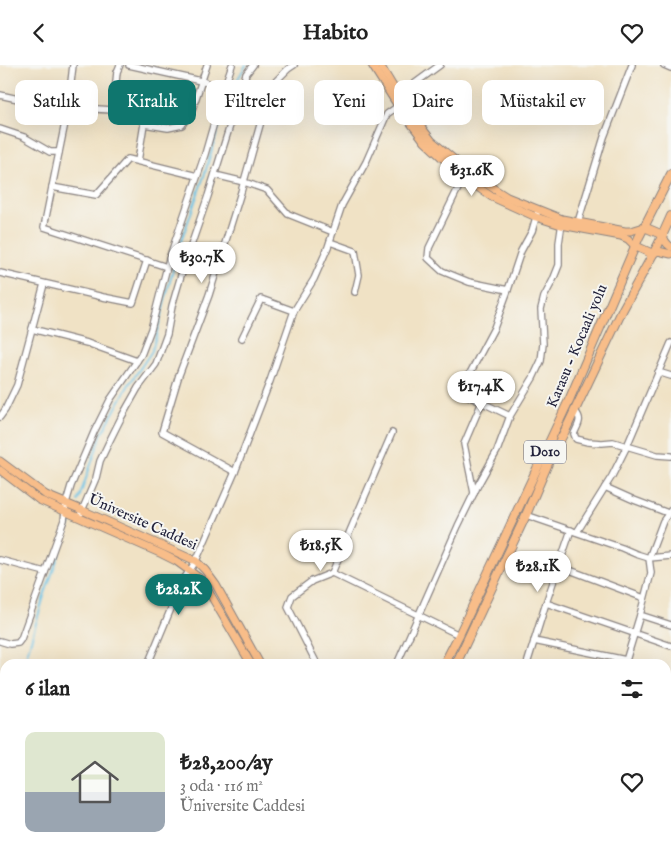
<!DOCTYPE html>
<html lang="tr">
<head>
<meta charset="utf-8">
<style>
  :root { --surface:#fff; --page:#f2f2f2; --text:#222; --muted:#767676; --accent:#0f766e }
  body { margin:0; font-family:"IM FELL English",serif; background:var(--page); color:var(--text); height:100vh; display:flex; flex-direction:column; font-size:19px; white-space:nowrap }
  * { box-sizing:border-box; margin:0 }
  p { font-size:16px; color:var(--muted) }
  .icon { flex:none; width:28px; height:28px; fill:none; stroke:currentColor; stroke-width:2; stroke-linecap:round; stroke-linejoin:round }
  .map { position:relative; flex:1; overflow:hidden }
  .side { position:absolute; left:0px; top:594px; width:671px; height:196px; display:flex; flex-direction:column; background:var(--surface); border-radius:15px 15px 0 0; box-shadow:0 5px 20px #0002 }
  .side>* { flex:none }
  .banner { position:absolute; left:15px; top:15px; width:641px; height:45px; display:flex; gap:10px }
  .price { position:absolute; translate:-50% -42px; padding:0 11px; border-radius:18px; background:#fff; color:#222; font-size:16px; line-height:32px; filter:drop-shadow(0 1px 2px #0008) }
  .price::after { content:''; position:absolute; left:50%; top:30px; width:15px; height:11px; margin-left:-8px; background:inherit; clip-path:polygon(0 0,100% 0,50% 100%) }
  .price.active { background:var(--accent); color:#fff }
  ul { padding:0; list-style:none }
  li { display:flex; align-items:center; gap:15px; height:125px; padding:0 25px }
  li span { display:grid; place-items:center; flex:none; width:140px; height:100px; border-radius:10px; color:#555 }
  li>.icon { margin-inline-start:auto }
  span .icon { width:60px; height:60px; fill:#fffc; stroke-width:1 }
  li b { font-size:21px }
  h2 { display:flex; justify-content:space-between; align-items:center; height:60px; padding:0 25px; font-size:21px }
  .tag { padding:0 18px; border-radius:10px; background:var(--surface); box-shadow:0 5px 20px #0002; font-size:18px; line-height:45px }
  .tag.active { background:var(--accent); color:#fff }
  header { display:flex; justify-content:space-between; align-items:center; height:65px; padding:0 25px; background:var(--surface); font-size:22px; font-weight:800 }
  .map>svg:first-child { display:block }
</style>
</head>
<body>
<header><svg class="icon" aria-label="back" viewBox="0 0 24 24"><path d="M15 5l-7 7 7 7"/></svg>Habito<svg class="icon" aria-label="heart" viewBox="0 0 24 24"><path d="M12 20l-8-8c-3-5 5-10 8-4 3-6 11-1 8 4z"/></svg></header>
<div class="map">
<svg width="671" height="789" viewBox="0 0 671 789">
  <rect width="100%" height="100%" fill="#f6f6f2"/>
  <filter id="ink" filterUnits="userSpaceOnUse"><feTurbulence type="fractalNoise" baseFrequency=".02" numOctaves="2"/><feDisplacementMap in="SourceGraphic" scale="10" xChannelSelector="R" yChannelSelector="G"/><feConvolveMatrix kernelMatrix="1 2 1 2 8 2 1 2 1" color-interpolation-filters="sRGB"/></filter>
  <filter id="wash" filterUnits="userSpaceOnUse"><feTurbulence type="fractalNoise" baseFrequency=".0096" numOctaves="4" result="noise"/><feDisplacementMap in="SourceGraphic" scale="20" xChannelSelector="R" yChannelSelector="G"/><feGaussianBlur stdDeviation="1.12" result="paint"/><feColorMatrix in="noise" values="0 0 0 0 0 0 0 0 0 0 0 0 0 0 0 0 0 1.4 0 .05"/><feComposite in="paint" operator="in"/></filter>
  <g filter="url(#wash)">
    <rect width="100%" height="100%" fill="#f0e2c5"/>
    <!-- forest -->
    <polygon fill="#86b168" stroke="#546a52" points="0,628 5,629 5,642 0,675"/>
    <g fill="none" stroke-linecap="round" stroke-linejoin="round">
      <!-- stream -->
      <g stroke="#69c2e6" stroke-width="2">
        <polyline points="78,436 102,368 128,321 152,286 178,185 204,111 228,31 246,0"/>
        <polyline points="24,599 44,531 71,456"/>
        <polyline points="0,753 5,717"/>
      </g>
    </g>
  </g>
  <g filter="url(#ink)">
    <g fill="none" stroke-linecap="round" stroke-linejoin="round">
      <!-- minor casing -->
      <g stroke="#898280" stroke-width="8">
        <g id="minor">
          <polyline points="73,0 68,43 44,162 167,202"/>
          <polyline points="120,0 117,7 113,45 139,53 144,59 138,96"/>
          <polyline points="129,0 201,16 224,23"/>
          <polyline points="664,0 671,3"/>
          <polyline points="240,27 264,44"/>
          <path d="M0,30C38,39 74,43 113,45"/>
          <polyline points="399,30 440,0"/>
          <polyline points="144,59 168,63 182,60 192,45 207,0"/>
          <polyline points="0,64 24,72 50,87 59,87"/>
          <polyline points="467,105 429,183 428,193 442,206 469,217 508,225 521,186 532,166 537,149"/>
          <polyline points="215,110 244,117 267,125 288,149 333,167"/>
          <polyline points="52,122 96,130 128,94 197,111"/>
          <polyline points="578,157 604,72 632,0"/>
          <polyline points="330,177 355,186 359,210 355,227"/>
          <polyline points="0,208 103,232 133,238 147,195"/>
          <polyline points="508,225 494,263 460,327 510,351"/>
          <polyline points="32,264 87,278 137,296"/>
          <polyline points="242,273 261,234 294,246"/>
          <polyline points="658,307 671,311"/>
          <path d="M575,346C583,355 578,359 574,369L576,374L588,377L602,378L613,377L657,390L671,391"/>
          <polyline points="0,352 5,345 17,320 44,219"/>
          <polyline points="392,368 332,508 459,570"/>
          <polyline points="235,407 162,367 179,310 209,230 241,127 271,21 288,4 294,0"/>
          <polyline points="605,422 634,435 668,448"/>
          <polyline points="474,428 464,379 482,337"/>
          <polyline points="671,445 663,456 649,493 651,508 640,550 671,560"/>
          <polyline points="81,448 96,413 100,396 110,375 121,353 138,323 156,299 167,269 172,241 182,207 208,131 246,9 253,0"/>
          <polyline points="526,450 622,483 636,489 649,493 671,491"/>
          <polyline points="577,467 612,411 627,381 671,278"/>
          <polyline points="0,495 45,507"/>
          <polyline points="559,501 644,533"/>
          <polyline points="546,538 671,581"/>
          <polyline points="0,576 10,579 18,578 21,574 64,455 66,438 71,421 94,367 110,335 141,290 151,264 169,194 205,89 224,23 232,0"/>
          <polyline points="534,576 626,595"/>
          <polyline points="148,599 182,517 196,496 235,407 270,316 294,246 314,214 328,182 342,140 366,97 387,49 401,39"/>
          <polyline points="317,599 288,542 292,531 312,516 332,508"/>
          <polyline points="397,599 458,461 478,420 497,386 510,351 533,313 541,296 543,279 541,244 544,232 553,215 559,200 559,178 562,158"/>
          <polyline points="527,599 546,538 571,465"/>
          <polyline points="625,599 640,550"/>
          <polyline points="666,641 671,642"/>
          <polyline points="666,716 671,717"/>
          <polyline points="666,748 671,749"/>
          <polyline points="666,777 671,778"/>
          <polyline points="330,785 332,789"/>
          <polyline points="380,785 381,789"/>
          <polyline points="577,785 587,789"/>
          <polyline points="70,789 72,785"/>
          <polyline points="180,789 182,785"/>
          <polyline points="446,789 448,785"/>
          <polyline points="500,789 501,785"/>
          <polyline points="557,789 559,785"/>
          <polyline points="612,789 613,785"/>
        </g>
      </g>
      <!-- major casing -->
      <g stroke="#898280" stroke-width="9">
        <g id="major">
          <polyline points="372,0 398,41 425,77 463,112 492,132 536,152 561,160 621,171 628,174 635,181"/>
          <polyline points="380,0 403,38 432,76 474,111 507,132 562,154 625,166 631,166 644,162"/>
          <path d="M663,170C664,175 666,179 671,182"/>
          <polyline points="653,189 658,186 671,189"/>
          <polyline points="0,396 46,430 82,445 196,496 205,505 216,520 260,599"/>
          <polyline points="0,405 39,435 162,489 176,496 198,512 203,517 251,599"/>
        </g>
      </g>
      <!-- highway casing -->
      <g stroke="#898280" stroke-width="10">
        <g id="highway">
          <polyline points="644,162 663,170"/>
          <polyline points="635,181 653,189"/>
          <polyline points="444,599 459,570 570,333 639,172 671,109"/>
          <polyline points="456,599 526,450 549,396 566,364 623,244 658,180 671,151"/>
          <polyline points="353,785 358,789"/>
          <polyline points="373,789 375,785"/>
        </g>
      </g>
      <!-- minor -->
      <use href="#minor" stroke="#fff" stroke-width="5.5"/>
      <!-- major -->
      <use href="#major" stroke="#f8bd89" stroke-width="7"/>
      <!-- highway -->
      <use href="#highway" stroke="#f8bd89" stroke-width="8"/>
    </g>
  </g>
  <g text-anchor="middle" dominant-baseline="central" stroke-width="4" stroke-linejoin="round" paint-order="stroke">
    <!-- shield labels -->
    <rect fill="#f6f6f2" stroke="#626272" stroke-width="1" x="524" y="375.5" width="42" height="23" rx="4"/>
    <g font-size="14" font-weight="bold" fill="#22223b">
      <text x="545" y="387">D010</text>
    </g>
    <!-- street labels -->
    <g font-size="15" fill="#22223b" stroke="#f6f6f2">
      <text transform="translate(577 281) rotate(-67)">Karasu - Kocaali yolu</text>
      <text transform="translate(143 457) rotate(24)">Üniversite Caddesi</text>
    </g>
  </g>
</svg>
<b class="price" style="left:472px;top:132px">₺31.6K</b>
<b class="price" style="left:202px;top:219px">₺30.7K</b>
<b class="price" style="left:481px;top:348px">₺17.4K</b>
<b class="price" style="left:321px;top:507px">₺18.5K</b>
<b class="price" style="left:538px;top:528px">₺28.1K</b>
<b class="price active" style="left:179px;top:551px">₺28.2K</b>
<div class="banner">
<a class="tag">Satılık</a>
<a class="tag active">Kiralık</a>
<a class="tag">Filtreler</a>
<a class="tag">Yeni</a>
<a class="tag">Daire</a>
<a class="tag">Müstakil ev</a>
</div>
<section class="side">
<h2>6 ilan<svg class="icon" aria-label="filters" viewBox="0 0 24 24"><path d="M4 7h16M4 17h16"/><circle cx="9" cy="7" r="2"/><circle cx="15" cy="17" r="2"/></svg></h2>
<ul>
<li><span style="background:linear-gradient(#dfe7d0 60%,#9aa5b1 0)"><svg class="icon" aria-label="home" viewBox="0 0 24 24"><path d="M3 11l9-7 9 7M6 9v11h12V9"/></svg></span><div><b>₺28,200/ay</b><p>3 oda · 116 m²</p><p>Üniversite Caddesi</p></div><svg class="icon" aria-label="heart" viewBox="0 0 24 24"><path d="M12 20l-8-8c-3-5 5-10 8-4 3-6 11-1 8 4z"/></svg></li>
</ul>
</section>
</div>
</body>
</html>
